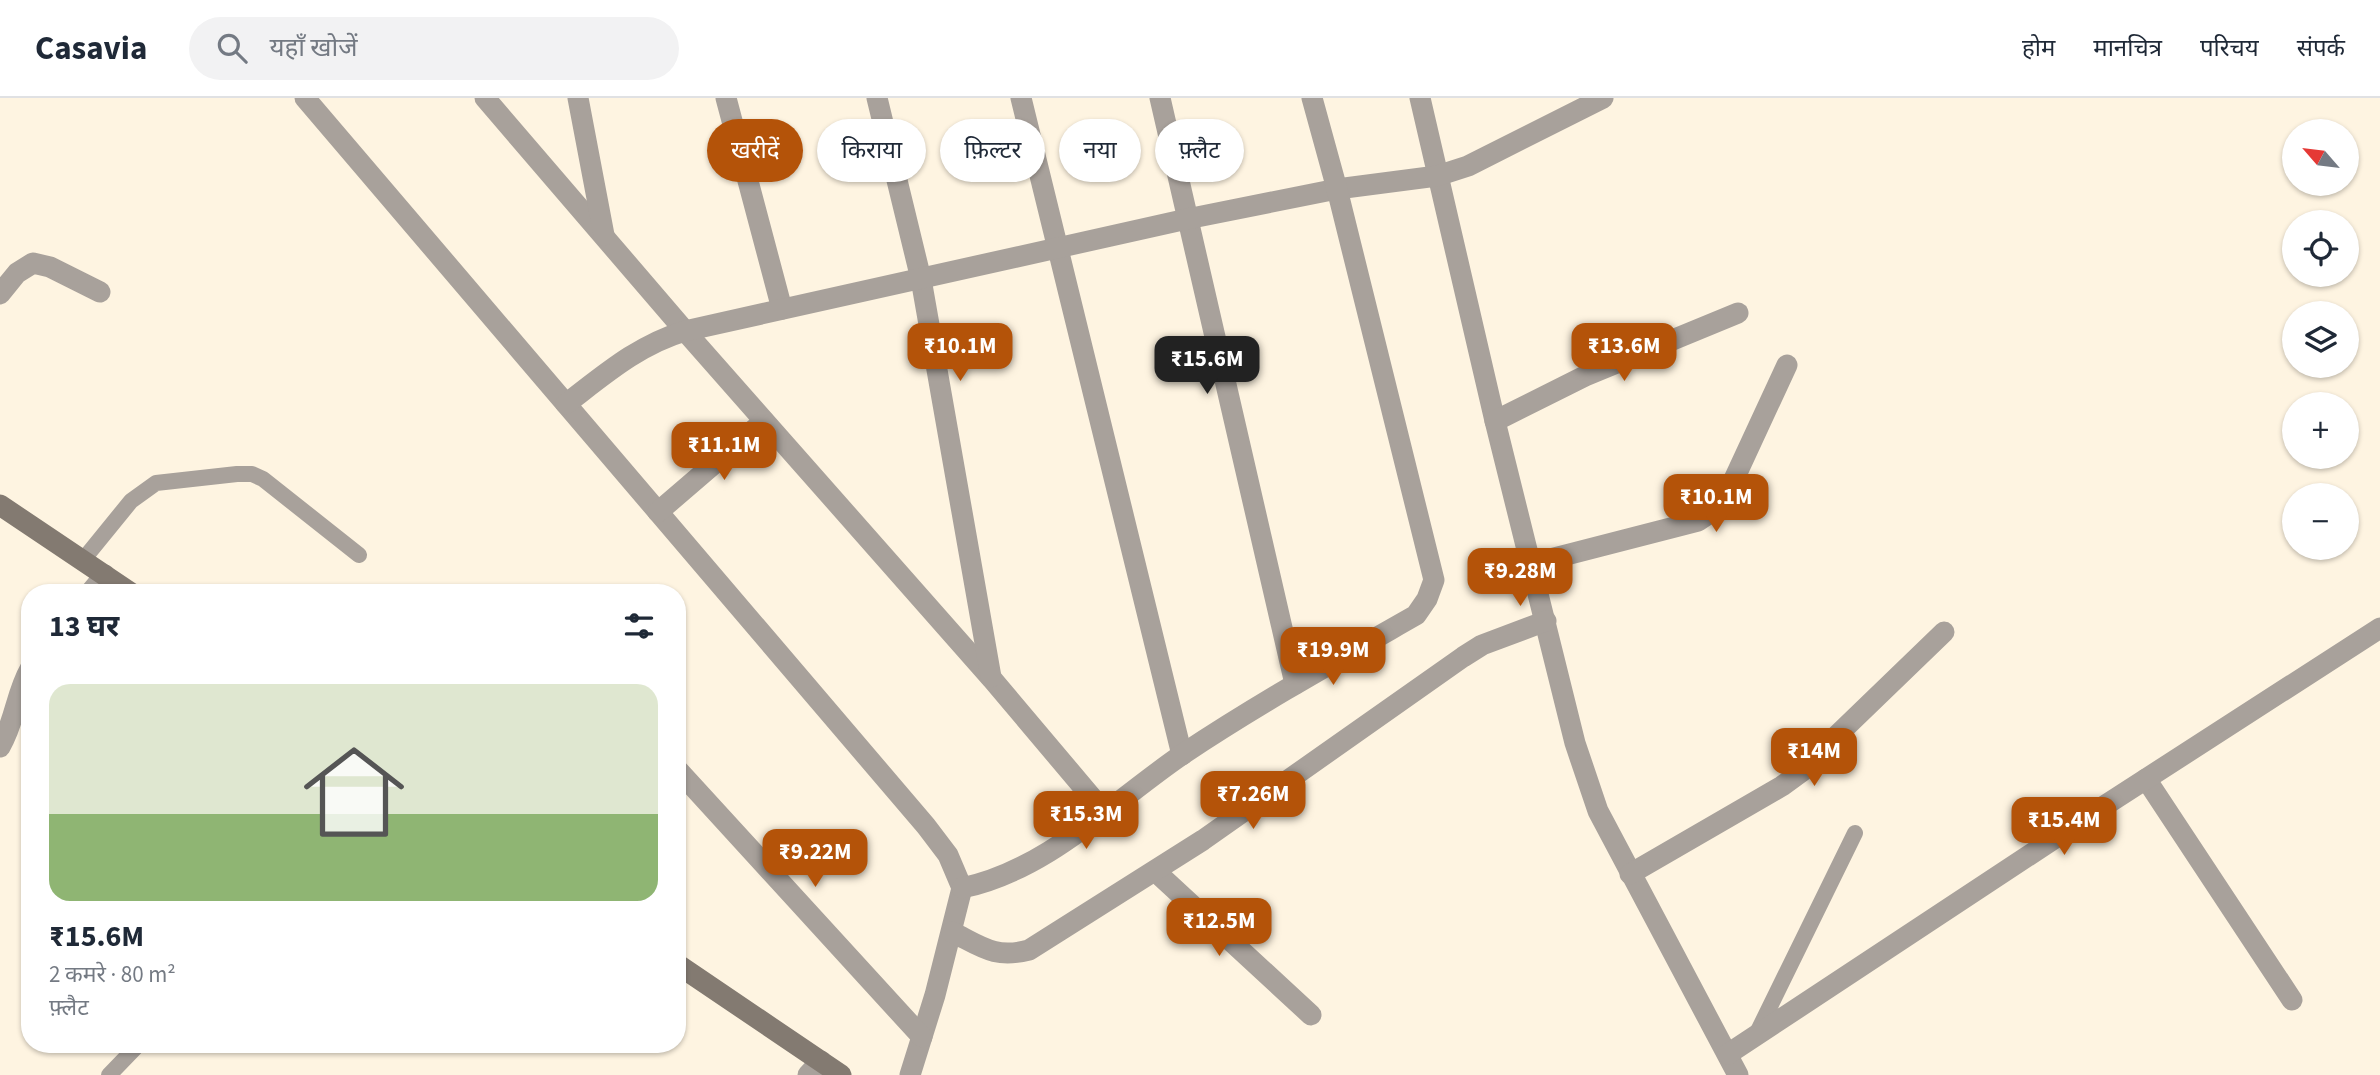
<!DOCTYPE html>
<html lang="hi">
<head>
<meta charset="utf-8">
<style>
  :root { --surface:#fff; --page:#f2f2f3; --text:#1f2937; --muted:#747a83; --line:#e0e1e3; --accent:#b45309 }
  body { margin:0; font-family:"Source Sans 3","Noto Sans Devanagari",sans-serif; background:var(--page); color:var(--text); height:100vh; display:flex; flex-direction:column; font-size:26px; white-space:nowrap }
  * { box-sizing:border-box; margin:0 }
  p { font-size:23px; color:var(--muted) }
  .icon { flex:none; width:38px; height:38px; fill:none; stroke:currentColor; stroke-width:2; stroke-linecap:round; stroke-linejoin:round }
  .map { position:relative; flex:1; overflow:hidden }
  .sheet { position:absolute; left:21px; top:486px; width:665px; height:469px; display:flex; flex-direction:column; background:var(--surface); border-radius:28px; box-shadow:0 2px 5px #0004 }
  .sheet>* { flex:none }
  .guide { position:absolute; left:707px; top:21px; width:665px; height:63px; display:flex; gap:14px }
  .needle { width:46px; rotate:298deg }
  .buttons { position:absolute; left:2282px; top:21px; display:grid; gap:14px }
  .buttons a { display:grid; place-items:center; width:77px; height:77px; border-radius:50%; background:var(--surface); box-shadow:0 2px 5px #0004; font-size:35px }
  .price { position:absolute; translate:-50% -60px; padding:0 16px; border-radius:14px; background:var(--accent); color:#fff; font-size:23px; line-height:46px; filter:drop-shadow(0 2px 4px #0008) }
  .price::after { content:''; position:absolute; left:50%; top:42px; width:21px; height:16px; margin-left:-10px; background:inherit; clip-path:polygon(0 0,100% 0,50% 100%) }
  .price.selected { background:#222; color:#fff }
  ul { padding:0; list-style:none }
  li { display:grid; align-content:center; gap:14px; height:371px; padding:0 28px }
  li span { display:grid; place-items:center; height:217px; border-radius:21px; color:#555 }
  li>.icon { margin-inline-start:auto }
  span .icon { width:126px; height:126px; fill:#fffc; stroke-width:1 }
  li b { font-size:30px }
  h2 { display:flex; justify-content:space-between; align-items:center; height:84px; padding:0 28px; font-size:30px }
  .pill { padding:0 24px; border-radius:32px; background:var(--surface); box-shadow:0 2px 5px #0004; font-size:24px; line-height:63px }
  .pill.selected { background:var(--accent); color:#fff }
  header { display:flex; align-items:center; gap:42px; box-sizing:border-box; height:98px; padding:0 35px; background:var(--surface); border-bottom:2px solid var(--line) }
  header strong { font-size:33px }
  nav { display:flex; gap:38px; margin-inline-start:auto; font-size:24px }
  .search { width:490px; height:63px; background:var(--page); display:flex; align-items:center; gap:18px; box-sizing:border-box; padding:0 24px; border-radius:38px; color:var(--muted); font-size:26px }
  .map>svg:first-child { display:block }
</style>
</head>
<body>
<header>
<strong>Casavia</strong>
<div class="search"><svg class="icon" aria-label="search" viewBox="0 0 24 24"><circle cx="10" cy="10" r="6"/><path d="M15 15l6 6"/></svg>यहाँ खोजें</div>
<nav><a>होम</a><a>मानचित्र</a><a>परिचय</a><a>संपर्क</a></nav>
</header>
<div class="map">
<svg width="2380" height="977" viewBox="0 0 2380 977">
  <rect width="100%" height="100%" fill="#fef4e1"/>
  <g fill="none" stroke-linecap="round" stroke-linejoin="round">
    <!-- lane -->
    <g stroke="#a8a19b" stroke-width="16">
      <polyline points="83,462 131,403 156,385 237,376 252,376 263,381 359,457"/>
      <polyline points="1756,937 1855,735"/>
      <polyline points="109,977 138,947"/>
    </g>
    <!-- street -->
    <g stroke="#a8a19b" stroke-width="21">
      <polyline points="305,0 926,728 948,757 962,790 935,897 910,977"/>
      <polyline points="485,0 685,233 992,581 1105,715"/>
      <polyline points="578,0 604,137"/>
      <polyline points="726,0 782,211"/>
      <polyline points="877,0 921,181 991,579"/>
      <polyline points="1021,0 1182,657"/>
      <polyline points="1160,0 1295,586"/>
      <polyline points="1420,0 1495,323 1575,645 1598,713 1738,977"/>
      <polyline points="0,196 17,175 33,165 50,169 100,194"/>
      <path d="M566,306C604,277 638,247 685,233L1187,121L1337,91L1437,78L1468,68L1603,0"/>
      <polyline points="1495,323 1585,278 1738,215"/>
      <polyline points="658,414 764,323"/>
      <polyline points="1531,466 1698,423 1719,409 1730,390 1787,267"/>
      <polyline points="90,495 105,477"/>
      <path d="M0,649C15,624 16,595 30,571"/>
      <polyline points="677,671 922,939"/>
      <polyline points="2146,681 2292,902"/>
      <polyline points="1155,773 1311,917"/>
      <polyline points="1630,776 1782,688 1808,669 1828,646 1944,534"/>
      <path d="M962,790C1046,773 1114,703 1183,656C1258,606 1337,562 1416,517L1427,501L1434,482L1337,91L1312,0"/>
      <path d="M952,834C982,849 995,861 1029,852L1203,742L1463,559L1482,547L1546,523"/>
      <polyline points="1728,956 2087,719 2380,530"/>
      <polyline points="808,977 821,963"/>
    </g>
    <!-- secondary -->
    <g stroke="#837a71" stroke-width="21">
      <polyline points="0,407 131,495"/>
      <polyline points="677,866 841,977"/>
    </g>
  </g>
</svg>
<div class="buttons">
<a><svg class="needle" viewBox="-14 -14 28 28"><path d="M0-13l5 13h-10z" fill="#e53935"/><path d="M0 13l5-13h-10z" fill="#747a83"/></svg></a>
<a><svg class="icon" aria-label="locate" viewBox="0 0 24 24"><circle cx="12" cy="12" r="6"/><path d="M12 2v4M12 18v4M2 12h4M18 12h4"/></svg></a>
<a><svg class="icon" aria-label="layers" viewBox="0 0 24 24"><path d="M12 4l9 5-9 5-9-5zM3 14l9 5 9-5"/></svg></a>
<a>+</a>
<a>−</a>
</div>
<b class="price" style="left:960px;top:285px">₹10.1M</b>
<b class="price" style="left:1624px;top:285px">₹13.6M</b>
<b class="price selected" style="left:1207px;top:298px">₹15.6M</b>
<b class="price" style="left:724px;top:384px">₹11.1M</b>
<b class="price" style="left:1716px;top:436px">₹10.1M</b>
<b class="price" style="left:1520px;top:510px">₹9.28M</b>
<b class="price" style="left:1333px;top:589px">₹19.9M</b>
<b class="price" style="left:1814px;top:690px">₹14M</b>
<b class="price" style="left:1253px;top:733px">₹7.26M</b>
<b class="price" style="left:1086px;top:753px">₹15.3M</b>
<b class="price" style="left:2064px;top:759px">₹15.4M</b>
<b class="price" style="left:815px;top:791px">₹9.22M</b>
<b class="price" style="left:1219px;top:860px">₹12.5M</b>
<div class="guide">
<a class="pill selected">खरीदें</a>
<a class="pill">किराया</a>
<a class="pill">फ़िल्टर</a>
<a class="pill">नया</a>
<a class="pill">फ़्लैट</a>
</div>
<section class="sheet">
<h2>13 घर<svg class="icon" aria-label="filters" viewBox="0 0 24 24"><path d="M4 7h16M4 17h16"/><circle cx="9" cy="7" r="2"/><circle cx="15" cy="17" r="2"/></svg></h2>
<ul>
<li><span style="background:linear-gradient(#dfe7d0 60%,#8fb573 0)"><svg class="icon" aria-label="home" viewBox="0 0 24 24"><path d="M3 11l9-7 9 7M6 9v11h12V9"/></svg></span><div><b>₹15.6M</b><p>2 कमरे · 80 m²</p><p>फ़्लैट</p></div></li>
</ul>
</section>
</div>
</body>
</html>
